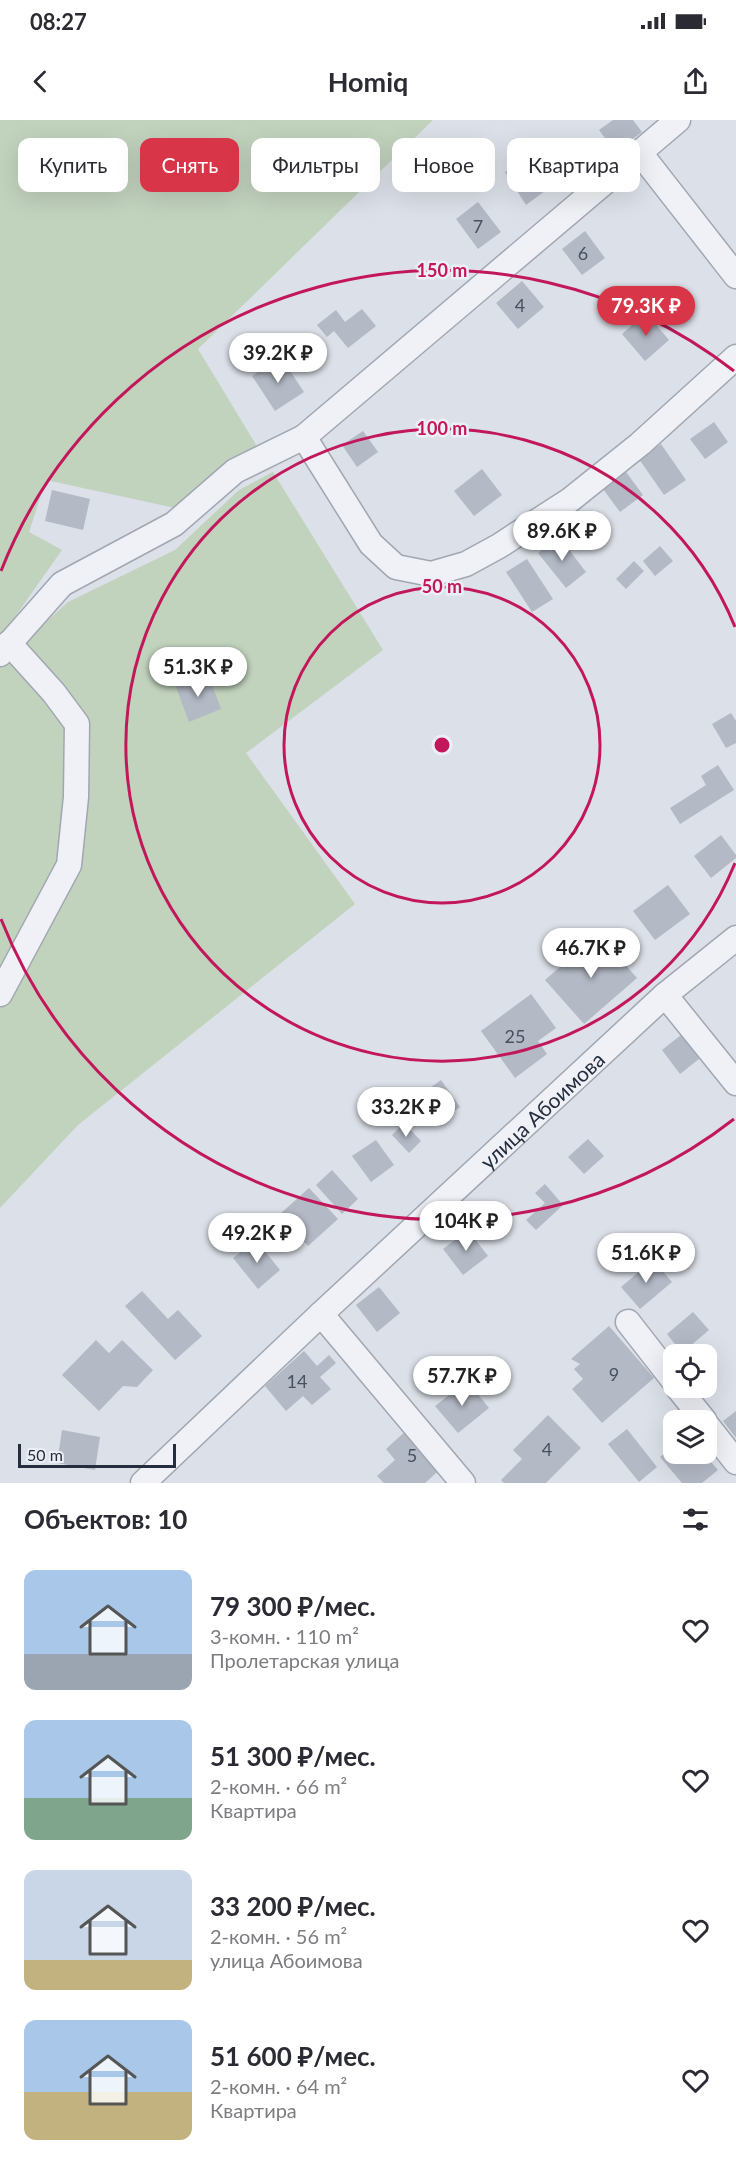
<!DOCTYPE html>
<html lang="ru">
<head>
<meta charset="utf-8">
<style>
  :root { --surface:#fff; --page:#f7f7f7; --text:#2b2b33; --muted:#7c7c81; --accent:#d83648 }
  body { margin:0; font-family:Lato,sans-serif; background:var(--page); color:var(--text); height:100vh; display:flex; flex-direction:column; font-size:22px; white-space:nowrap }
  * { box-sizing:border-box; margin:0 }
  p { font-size:20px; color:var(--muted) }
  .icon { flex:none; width:33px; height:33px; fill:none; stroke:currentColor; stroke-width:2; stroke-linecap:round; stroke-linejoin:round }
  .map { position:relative; height:1363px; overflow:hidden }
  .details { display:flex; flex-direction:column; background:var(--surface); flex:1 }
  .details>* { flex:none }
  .top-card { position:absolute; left:18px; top:18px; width:700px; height:54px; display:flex; gap:12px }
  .tools { position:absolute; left:663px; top:1224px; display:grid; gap:12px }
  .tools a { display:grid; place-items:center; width:54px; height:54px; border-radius:12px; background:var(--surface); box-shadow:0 6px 24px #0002; font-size:30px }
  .scale { position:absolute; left:18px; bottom:15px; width:158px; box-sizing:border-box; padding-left:6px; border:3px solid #252e3f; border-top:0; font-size:16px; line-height:21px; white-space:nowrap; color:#252e3f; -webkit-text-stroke:4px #eceff5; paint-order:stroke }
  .price { position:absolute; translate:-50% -51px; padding:0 14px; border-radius:21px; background:#fff; color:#222; font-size:20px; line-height:39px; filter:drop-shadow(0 2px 3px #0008) }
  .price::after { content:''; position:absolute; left:50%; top:36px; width:18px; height:14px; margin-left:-9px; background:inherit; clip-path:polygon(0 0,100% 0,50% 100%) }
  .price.current { background:var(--accent); color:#fff }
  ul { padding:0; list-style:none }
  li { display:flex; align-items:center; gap:18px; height:150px; padding:0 24px }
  li span { display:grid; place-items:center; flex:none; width:168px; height:120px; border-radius:12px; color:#555 }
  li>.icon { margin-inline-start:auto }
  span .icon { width:72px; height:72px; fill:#fffc; stroke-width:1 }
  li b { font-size:26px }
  h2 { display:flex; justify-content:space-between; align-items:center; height:72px; padding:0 24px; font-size:26px }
  .pill { padding:0 21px; border-radius:12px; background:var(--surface); box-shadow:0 6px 24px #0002; font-size:21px; line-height:54px }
  .pill.current { background:var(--accent); color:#fff }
  .status { display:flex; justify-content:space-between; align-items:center; height:42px; padding:0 30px; background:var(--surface); direction:ltr }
  .status svg { height:16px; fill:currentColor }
  header { display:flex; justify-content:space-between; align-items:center; height:78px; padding:0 24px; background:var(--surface); font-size:27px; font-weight:700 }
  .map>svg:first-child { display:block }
</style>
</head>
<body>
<div class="status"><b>08:27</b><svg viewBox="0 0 49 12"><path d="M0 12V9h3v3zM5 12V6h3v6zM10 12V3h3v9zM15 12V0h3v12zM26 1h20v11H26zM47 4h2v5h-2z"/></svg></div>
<header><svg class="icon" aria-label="back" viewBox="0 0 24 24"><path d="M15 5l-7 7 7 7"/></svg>Homiq<svg class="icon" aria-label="share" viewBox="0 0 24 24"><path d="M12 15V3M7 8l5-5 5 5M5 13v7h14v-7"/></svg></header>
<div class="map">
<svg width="736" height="1363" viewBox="0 0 736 1363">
  <rect width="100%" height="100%" fill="#dce0e8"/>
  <!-- green -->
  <polygon fill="#c1d2bd" points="0,0 433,0 198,229 258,328 180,389 46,360 29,412 62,430 5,511 25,521 68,482 175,430 239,370 273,352 383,530 246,633 355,784 78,1005 0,1088"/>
  <!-- building -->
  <g fill="#b3b9c5">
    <polygon points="613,0 633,0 642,12 615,32 599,10"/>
    <polygon points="528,38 549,68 526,85 505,52"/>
    <polygon points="478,82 501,112 478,129 456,99"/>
    <polygon points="585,111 605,138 582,155 562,129"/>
    <polygon points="522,161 544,187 518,209 496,183"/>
    <polygon points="362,189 376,206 348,228 334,211 327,217 317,205 336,190 345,202"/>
    <polygon points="646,193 669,220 645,241 622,214"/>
    <polygon points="281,237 304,272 275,291 252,256"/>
    <polygon points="714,302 728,322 705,339 690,319"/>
    <polygon points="363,311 378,332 357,347 342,325"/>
    <polygon points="661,324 686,360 664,375 639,339"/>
    <polygon points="482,349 502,375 474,396 454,371"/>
    <polygon points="626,352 643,375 620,392 603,369"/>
    <polygon points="52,370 90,379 83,410 45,401"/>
    <polygon points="559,417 586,452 566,468 538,433"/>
    <polygon points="660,426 673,441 655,456 643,441"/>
    <polygon points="527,439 553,479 532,492 506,452"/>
    <polygon points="634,441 644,451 626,469 616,459"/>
    <polygon points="208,554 221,589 189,602 176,567"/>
    <polygon points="731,593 736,601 736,623 726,628 712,604"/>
    <polygon points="718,645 734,670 680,704 670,688 706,665 701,656"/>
    <polygon points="721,715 736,735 736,738 711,758 694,736"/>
    <polygon points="668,765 690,794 655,820 633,791"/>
    <polygon points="598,814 637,858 584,904 545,860"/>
    <polygon points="531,874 556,908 538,921 547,934 515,958 481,911"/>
    <polygon points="686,911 704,935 680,954 662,930"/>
    <polygon points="441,960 460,987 434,1005 416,978"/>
    <polygon points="404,1003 421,1021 409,1033 392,1015"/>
    <polygon points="588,1019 604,1036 584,1054 568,1037"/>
    <polygon points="376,1020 394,1045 371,1062 352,1036"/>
    <polygon points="332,1050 358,1079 342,1094 316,1065"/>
    <polygon points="545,1064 563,1085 536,1110 526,1100 545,1083 535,1073"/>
    <polygon points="309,1068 338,1099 308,1126 279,1095"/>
    <polygon points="468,1110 488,1136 463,1155 443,1129"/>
    <polygon points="256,1120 280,1150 258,1169 233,1138"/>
    <polygon points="653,1140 672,1162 640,1189 621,1167"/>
    <polygon points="379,1167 400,1193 377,1212 356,1185"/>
    <polygon points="142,1171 168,1199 178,1190 202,1216 175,1240 125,1186"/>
    <polygon points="693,1192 709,1210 682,1233 667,1214"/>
    <polygon points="609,1206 654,1258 602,1303 572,1269 583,1259 574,1249 580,1244 571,1239"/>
    <polygon points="96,1220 109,1233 122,1220 153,1250 137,1267 123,1266 99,1291 62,1255"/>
    <polygon points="304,1231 317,1246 329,1235 336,1243 320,1257 331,1269 312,1285 303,1276 286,1291 265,1266"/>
    <polygon points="467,1261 489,1288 458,1313 435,1286"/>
    <polygon points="736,1291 736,1318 723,1301"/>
    <polygon points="548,1295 581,1328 546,1363 504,1363 501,1360 522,1339 513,1330"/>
    <polygon points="409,1308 444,1346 425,1363 384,1363 377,1356 395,1340 386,1329"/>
    <polygon points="627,1309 657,1347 639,1362 608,1324"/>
    <polygon points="62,1310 100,1317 95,1350 57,1343"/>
    <polygon points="674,1326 674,1334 704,1334 718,1350 702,1363 682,1363 660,1337"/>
  </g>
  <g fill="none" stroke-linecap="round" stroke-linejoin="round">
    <!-- street casing -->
    <g stroke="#a1a7b2" stroke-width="27">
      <g id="street">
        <polyline points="640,33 736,156"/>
        <polyline points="304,317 371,424 396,447 431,454 466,444 499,426 570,380 640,324 736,237"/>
        <polyline points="0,534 62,464 174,404 235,351 304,317 678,0"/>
        <polyline points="0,874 69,745 76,677 77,604 54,573 9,523"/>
        <polyline points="665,875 736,963"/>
        <polyline points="321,1194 463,1363"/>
        <polyline points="628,1202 674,1261"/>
        <polyline points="678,1268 704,1300"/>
        <polyline points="706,1304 736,1342"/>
        <path id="s1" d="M143,1363L321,1194L665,875L736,818"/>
      </g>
    </g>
    <!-- street -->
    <use href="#street" stroke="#eff1f6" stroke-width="24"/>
  </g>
  <!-- distance rings -->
  <g fill="none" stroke="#c2185b" stroke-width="3">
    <circle cx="442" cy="625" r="158"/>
    <path d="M735 743A316 316 0 1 1 735 507"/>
    <path d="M734 999A474 474 0 0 1 1 799M1 451A474 474 0 0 1 734 251"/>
  </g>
  <g text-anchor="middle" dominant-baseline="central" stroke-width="5" stroke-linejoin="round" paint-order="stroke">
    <!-- number labels -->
    <g font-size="18" fill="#485160">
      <text x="478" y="106">7</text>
      <text x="583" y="133">6</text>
      <text x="520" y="185">4</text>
      <text x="515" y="916">25</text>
      <text x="614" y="1254">9</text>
      <text x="297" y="1261">14</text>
      <text x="547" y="1329">4</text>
      <text x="412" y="1335">5</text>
    </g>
    <!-- street labels -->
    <g font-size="21" fill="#252e3f" stroke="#eceff5">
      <text stroke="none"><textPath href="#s1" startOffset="546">улица Абоимова</textPath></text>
    </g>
  </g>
  <circle cx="442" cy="625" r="9" fill="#c2185b" stroke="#eceff5" stroke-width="3"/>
  <g font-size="18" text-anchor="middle" font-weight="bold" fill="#c2185b" stroke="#eceff5" stroke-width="5" stroke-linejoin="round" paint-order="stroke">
    <text x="442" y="157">150 m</text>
    <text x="442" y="315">100 m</text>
    <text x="442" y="473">50 m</text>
  </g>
</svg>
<div class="tools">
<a><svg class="icon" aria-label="locate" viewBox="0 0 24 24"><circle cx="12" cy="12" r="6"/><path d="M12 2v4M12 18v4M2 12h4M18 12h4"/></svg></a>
<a><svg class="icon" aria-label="layers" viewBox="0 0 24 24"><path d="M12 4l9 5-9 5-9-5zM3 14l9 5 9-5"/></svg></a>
</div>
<div class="scale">50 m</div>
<b class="price current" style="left:646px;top:217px">79.3K ₽</b>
<b class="price" style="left:278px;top:264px">39.2K ₽</b>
<b class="price" style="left:562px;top:442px">89.6K ₽</b>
<b class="price" style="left:198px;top:578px">51.3K ₽</b>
<b class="price" style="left:591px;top:859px">46.7K ₽</b>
<b class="price" style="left:406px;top:1018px">33.2K ₽</b>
<b class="price" style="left:466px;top:1132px">104K ₽</b>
<b class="price" style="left:257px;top:1144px">49.2K ₽</b>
<b class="price" style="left:646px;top:1164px">51.6K ₽</b>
<b class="price" style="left:462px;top:1287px">57.7K ₽</b>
<div class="top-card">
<a class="pill">Купить</a>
<a class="pill current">Снять</a>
<a class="pill">Фильтры</a>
<a class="pill">Новое</a>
<a class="pill">Квартира</a>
</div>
</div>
<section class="details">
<h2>Объектов: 10<svg class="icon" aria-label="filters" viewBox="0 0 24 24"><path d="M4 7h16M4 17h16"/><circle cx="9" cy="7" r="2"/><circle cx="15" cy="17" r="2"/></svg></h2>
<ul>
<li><span style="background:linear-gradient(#a9c7e8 70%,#9aa5b1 0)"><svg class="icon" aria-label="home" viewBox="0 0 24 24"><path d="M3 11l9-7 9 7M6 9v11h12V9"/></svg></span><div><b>79 300 ₽/мес.</b><p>3-комн. · 110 m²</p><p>Пролетарская улица</p></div><svg class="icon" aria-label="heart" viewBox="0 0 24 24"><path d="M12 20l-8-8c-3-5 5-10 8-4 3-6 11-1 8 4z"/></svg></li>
<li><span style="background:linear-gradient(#a9c7e8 65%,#7fa58c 0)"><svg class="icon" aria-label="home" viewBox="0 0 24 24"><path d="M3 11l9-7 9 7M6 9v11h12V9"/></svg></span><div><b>51 300 ₽/мес.</b><p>2-комн. · 66 m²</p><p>Квартира</p></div><svg class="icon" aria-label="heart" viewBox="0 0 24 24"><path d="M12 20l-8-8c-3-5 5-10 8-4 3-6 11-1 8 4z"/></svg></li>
<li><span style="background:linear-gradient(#c9d6e8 75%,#c2b280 0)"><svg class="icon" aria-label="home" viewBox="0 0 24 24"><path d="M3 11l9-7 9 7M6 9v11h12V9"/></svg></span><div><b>33 200 ₽/мес.</b><p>2-комн. · 56 m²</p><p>улица Абоимова</p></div><svg class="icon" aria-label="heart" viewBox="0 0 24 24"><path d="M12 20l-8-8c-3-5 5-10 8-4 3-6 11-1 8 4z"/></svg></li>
<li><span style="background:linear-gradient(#a9c7e8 60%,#c2b280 0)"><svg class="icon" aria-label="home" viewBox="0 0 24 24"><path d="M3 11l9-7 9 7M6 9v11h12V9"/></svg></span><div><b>51 600 ₽/мес.</b><p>2-комн. · 64 m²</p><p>Квартира</p></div><svg class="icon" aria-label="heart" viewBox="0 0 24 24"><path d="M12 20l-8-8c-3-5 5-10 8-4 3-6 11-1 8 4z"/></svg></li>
</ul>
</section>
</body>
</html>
